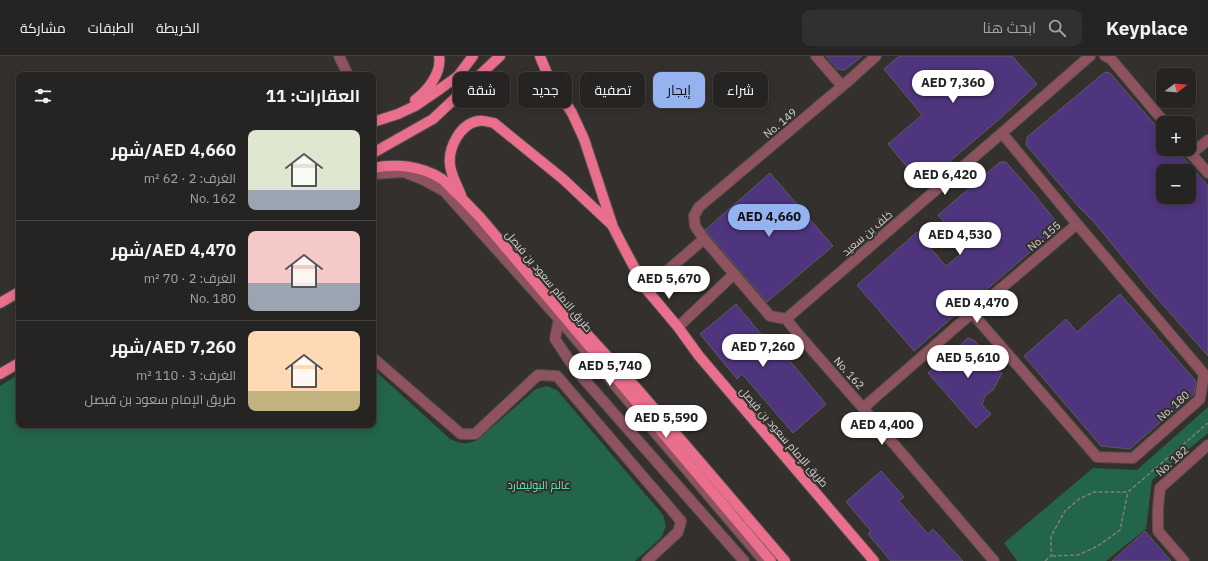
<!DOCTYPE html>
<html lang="ar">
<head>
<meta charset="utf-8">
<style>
  :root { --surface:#262422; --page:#32302f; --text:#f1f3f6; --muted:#a4a4a5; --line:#424140; --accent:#95b2f1 }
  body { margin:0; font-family:"IBM Plex Sans",Cairo,sans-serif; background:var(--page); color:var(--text); direction:rtl; height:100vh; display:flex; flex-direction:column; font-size:15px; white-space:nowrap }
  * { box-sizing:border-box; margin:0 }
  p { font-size:13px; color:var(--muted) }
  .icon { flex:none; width:22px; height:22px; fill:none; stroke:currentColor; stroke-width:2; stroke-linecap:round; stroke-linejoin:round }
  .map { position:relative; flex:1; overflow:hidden; direction:ltr }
  .drawer { position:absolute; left:16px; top:16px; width:360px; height:356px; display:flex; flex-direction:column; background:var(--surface); border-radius:8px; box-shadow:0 2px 10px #0003,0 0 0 1px var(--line); direction:rtl }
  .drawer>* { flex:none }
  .top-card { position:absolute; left:388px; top:16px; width:380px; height:36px; direction:rtl; display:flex; gap:8px }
  .needle { width:26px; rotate:74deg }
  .fabs { position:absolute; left:1156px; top:12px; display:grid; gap:8px }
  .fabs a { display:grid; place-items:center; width:40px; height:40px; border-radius:8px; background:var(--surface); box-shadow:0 2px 10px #0003,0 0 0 1px var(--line); font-size:20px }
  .price { position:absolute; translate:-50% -34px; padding:0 9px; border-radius:14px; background:#fff; color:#222; font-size:13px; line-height:26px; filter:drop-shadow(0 1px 2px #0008) }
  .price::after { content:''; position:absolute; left:50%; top:24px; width:12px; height:9px; margin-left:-6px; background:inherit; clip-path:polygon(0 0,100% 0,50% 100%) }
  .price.selected { background:var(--accent); color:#111 }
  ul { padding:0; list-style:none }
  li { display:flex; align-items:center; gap:12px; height:100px; padding:0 16px }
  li+li { border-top:1px solid var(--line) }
  li span { display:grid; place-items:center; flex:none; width:112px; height:80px; border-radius:8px; color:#555 }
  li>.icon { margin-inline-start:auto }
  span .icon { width:48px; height:48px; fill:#fffc; stroke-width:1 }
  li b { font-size:17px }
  h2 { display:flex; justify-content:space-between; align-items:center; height:48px; padding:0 16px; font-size:17px }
  .chip { padding:0 14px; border-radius:8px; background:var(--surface); box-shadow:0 2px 10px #0003,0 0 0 1px var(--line); font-size:14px; line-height:36px }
  .chip.selected { background:var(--accent); color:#111 }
  header { display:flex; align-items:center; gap:24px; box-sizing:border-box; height:56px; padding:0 20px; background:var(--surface); border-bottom:1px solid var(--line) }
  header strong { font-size:19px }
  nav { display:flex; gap:22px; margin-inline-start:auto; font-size:14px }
  .search { width:280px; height:36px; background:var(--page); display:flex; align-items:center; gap:10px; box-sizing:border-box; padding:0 14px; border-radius:8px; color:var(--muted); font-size:15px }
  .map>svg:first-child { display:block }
</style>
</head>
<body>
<header>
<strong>Keyplace</strong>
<div class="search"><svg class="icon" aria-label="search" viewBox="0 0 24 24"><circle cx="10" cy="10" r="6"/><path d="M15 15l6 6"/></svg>ابحث هنا</div>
<nav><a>الخريطة</a><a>الطبقات</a><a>مشاركة</a></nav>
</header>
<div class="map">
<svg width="1208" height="505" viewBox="0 0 1208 505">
  <rect width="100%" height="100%" fill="#33302d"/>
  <!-- green -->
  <g fill="#22654b">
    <path d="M373,313L450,383C461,388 467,389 477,384L536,333L547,330L557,334L663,459L666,470L661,482L635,505H0V330L19,318V369H373Z"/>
    <polygon points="1208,351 1208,377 1152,424 1146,473 1106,505 1017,505 1004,487 1093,412 1137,414"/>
  </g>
  <!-- building -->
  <g fill="#4f357d" stroke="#5c5b5f" fill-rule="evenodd">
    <polygon points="826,0 862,0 845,14 837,13"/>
    <polygon points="899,0 1012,0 1037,28 1003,60 922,129 888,88 922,59 884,13"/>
    <path d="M1105,16L1110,17L1163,78V93H1176L1208,130V300L1148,232L1093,165L1079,151L1026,89L1027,81ZM1163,115H1189V141H1163Z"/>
    <polygon points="1000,106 1006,106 1034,138 1058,168 1058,172 955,261 954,260 914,295 857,229 917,176 946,210 967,193 938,159"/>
    <polygon points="770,117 833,190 767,246 705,174"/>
    <polygon points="1120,238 1195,324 1196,328 1194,338 1172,357 1171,357 1130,393 1101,390 1024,300 1066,263 1077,276"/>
    <polygon points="736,248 776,296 780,293 826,348 793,377 742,318 737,323 700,278"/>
    <polygon points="968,282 975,285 1002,317 993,334 985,340 982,349 991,358 976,372 928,317"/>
    <polygon points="881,415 904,441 899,445 928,478 933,473 963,505 891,505 868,478 871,475 846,446"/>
    <polygon points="1145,475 1171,505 1112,505"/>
  </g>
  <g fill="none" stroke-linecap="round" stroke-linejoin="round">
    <!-- minor casing -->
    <g stroke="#504d4a" stroke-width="12">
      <g id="minor">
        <polyline points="339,0 348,19"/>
        <polyline points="816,0 842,30"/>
        <polyline points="876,0 846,27 699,151 694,160 695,170 704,183 770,260 786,263 799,279 863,352 994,505"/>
        <polyline points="1105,0 1111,3 1165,67"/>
        <polyline points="1187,93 1208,117"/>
        <polyline points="1191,98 1208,84"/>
        <polyline points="373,118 404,116 424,124 444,135 559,263 764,505"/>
        <polyline points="646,233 704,183"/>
        <polyline points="972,257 1097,401 1133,402 1200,343 1204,318 1077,168 1002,77"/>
        <polyline points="559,263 555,283 575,313 744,505"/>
        <polyline points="786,263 1002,77 1090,0"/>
        <polyline points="678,271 734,218"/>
        <polyline points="373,302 461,378 475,378 538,319 557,320 681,465 678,476 647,505"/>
        <polyline points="863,352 972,257 1077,168"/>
        <polyline points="1184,505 1158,475 1158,452 1160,432 1208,389"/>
      </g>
    </g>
    <!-- major casing -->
    <g stroke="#504d4a" stroke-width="12">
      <g id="major">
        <polyline points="540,0 541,3 547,17 572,57 584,83 613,171 626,196 646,233 678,271 699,300 874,505"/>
        <path d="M415,44C428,34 442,17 439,0"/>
        <polyline points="373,66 398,58 415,50 440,33 458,20 473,0"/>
        <polyline points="373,97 433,63 500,0"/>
        <path d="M373,112C396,107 422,110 442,123C446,126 449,130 453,134C462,142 470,151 479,160L771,505"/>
        <path d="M461,139C457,129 451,119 450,109C448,92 460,68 478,65C483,64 489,66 494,67L563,123L612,169"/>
        <polyline points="0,247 19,236"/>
        <polyline points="586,277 640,336 785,505"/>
        <polyline points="0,318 19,307"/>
      </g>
    </g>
    <!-- path -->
    <g stroke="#7f7d7a" stroke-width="1.5" stroke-dasharray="4 2" stroke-linecap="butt">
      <polyline points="1052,500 1078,499 1098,490 1120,474 1128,436"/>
      <polyline points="1045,505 1051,500 1051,480 1065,455 1079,443 1094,436 1128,436 1208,367"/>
    </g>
    <!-- minor -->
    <use href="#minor" stroke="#8e535f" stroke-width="10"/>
    <!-- major -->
    <use href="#major" stroke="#e96f8c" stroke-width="10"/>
  </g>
  <g text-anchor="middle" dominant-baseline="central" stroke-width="4" stroke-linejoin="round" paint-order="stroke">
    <!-- street labels -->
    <g font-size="11" fill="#d3d2d0" stroke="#33302d">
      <text transform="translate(780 67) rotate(-40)">No. 149</text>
      <text transform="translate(867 177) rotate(-41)">خلف بن سعيد</text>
      <text transform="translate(1044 180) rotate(-40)">No. 155</text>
      <text transform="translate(549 225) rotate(50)">طريق الامام سعود بن فيصل</text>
      <text transform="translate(849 317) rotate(48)">No. 162</text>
      <text transform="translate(1173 350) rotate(-42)">No. 180</text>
      <text transform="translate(784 381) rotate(49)">طريق الإمام سعود بن فيصل</text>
      <text transform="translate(1172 405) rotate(-42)">No. 182</text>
    </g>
    <!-- park labels -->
    <g font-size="11" fill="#5eeeb5" stroke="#33302d">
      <text x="539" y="429">عالم البوليفارد</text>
    </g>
  </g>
</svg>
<div class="fabs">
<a><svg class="needle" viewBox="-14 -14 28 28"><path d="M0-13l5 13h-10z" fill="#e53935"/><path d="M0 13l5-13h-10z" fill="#a4a4a5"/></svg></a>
<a>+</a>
<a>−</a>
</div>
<b class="price" style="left:953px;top:48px">AED 7,360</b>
<b class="price" style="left:945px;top:140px">AED 6,420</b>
<b class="price selected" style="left:769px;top:182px">AED 4,660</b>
<b class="price" style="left:960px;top:200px">AED 4,530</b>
<b class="price" style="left:669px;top:244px">AED 5,670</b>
<b class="price" style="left:977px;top:268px">AED 4,470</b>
<b class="price" style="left:763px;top:312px">AED 7,260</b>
<b class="price" style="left:968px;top:323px">AED 5,610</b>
<b class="price" style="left:610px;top:331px">AED 5,740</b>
<b class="price" style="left:666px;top:383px">AED 5,590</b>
<b class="price" style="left:882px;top:390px">AED 4,400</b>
<div class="top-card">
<a class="chip">شراء</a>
<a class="chip selected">إيجار</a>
<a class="chip">تصفية</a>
<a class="chip">جديد</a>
<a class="chip">شقة</a>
</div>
<section class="drawer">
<h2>العقارات: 11<svg class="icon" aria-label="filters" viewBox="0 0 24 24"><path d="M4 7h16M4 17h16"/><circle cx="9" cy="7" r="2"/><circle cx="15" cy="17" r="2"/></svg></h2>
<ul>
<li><span style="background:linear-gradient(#dfe7d0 75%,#9aa5b1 0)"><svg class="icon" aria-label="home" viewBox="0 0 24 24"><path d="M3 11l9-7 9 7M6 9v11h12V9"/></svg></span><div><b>AED 4,660/شهر</b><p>الغرف: 2 · 62 m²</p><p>No. 162</p></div></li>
<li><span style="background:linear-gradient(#f6c9c9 65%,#9aa5b1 0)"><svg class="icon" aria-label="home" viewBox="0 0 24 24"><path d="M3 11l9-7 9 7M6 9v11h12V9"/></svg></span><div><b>AED 4,470/شهر</b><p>الغرف: 2 · 70 m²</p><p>No. 180</p></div></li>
<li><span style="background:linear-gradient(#ffd9b3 75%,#c2b280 0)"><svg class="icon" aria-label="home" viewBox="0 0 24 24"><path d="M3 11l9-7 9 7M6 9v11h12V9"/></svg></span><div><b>AED 7,260/شهر</b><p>الغرف: 3 · 110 m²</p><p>طريق الإمام سعود بن فيصل</p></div></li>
</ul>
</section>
</div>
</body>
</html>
